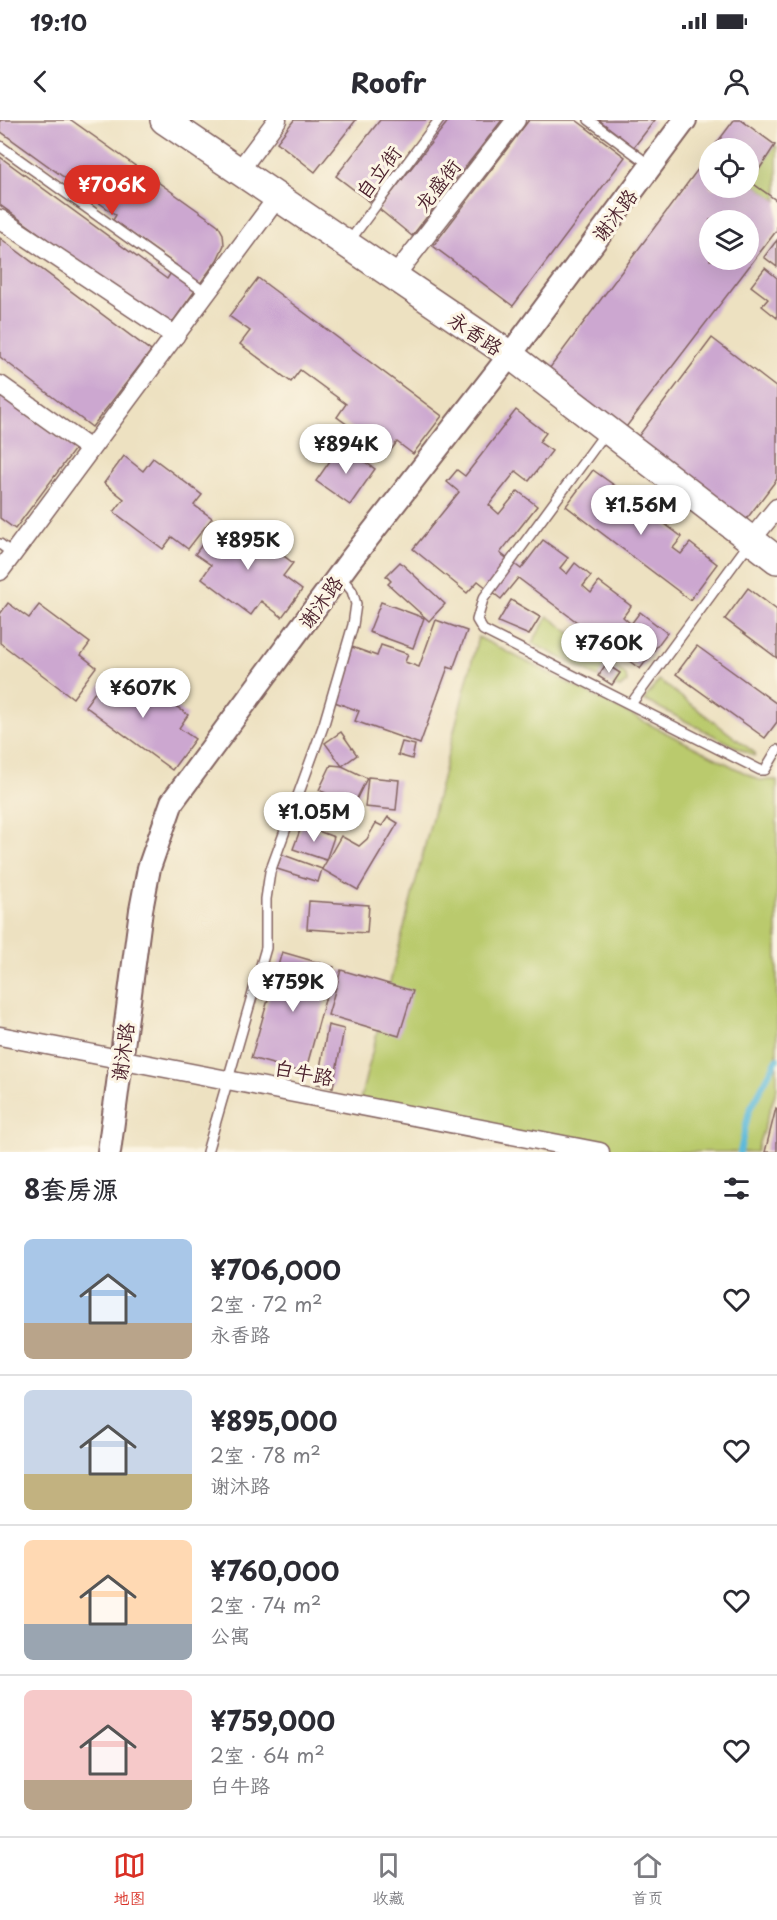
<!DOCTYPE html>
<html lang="zh">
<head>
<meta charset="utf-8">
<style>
  :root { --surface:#fff; --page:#f7f7f7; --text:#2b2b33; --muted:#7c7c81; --line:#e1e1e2; --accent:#d93025 }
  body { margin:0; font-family:"Playpen Sans","LXGW WenKai TC",sans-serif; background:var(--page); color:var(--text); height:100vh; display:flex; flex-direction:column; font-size:22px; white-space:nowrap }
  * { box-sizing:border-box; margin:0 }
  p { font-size:20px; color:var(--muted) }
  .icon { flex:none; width:33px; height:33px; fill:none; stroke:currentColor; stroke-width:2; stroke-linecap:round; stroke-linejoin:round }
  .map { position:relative; height:1032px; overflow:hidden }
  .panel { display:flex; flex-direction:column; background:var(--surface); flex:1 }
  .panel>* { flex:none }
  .controls { position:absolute; left:699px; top:18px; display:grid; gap:12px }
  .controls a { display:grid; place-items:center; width:60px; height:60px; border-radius:50%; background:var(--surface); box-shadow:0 6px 24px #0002; font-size:30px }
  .price { position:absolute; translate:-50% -51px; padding:0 14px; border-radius:21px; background:#fff; color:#222; font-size:20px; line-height:39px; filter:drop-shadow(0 2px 3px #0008) }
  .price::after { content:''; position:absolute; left:50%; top:36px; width:18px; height:14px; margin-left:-9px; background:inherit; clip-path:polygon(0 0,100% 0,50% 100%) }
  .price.active { background:var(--accent); color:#fff }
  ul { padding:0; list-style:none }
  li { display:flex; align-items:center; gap:18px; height:150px; padding:0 24px }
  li+li { border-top:2px solid var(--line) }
  li span { display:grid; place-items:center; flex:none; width:168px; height:120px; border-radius:9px; color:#555 }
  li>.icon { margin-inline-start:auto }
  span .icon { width:72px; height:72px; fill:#fffc; stroke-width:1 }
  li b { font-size:26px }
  h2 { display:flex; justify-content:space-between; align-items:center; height:72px; padding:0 24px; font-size:26px }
  .status { display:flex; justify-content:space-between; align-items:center; height:42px; padding:0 30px; background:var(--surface); direction:ltr }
  .status svg { height:16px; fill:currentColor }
  header { display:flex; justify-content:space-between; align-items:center; height:78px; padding:0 24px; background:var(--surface); font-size:27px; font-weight:700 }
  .tabs { display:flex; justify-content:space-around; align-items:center; height:84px; border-top:2px solid var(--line); background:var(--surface); font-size:16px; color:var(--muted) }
  .tabs a { display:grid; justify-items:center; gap:3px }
  .tabs .active { color:var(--accent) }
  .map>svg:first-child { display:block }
</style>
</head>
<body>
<div class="status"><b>19:10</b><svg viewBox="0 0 49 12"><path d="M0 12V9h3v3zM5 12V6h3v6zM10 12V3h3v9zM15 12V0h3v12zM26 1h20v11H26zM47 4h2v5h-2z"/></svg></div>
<header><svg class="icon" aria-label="back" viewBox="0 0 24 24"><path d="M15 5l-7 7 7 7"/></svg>Roofr<svg class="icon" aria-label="person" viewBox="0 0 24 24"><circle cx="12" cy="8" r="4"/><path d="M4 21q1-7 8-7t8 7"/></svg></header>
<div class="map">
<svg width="777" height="1032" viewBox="0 0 777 1032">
  <rect width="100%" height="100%" fill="#fcf5e5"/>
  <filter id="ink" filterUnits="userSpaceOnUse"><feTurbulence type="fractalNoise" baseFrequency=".0167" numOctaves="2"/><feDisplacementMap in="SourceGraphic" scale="12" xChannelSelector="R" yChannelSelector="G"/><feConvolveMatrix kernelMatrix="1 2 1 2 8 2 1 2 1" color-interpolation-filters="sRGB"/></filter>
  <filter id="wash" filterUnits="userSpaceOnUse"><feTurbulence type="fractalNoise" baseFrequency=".008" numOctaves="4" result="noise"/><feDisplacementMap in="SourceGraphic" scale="24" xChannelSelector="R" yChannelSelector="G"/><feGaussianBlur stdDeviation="1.35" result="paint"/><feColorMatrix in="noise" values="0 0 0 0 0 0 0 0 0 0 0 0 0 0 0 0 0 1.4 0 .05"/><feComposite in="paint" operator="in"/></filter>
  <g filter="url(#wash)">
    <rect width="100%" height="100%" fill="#ede1c1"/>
    <!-- green -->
    <g fill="#baca6d" stroke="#82744c" stroke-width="1.5">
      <polygon points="775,25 777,27 777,81 751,62"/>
      <polygon points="548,496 626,555 627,562 619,568 532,523"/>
      <polygon points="478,517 759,660 777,660 777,968 756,1032 563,1032 360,980"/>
      <polygon points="659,560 755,633 754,636 644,580"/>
    </g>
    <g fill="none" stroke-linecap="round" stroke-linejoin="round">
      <!-- stream -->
      <polyline stroke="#5cb9da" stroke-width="6" points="740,1032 749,991 777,939"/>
    </g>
    <g id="blocks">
      <!-- building -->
      <g fill="#cca7d0" fill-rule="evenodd">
        <polygon points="0,0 71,0 218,105 223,114 224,125 217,140 169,207 0,85 0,37 167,159 176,145 113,100 116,95 0,11"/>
        <polygon points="294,0 356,0 315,52 277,22"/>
        <polygon points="380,0 434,0 370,82 336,56"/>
        <polygon points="449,0 502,0 412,116 379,89"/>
        <polygon points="529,0 576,0 625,37 513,186 433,126"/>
        <polygon points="599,0 655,0 634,27"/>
        <path d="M734,0H741L775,25L751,62L777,81V110L623,311L546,253L710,33V68H748V28H713ZM710,100H748V140H710Z"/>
        <polygon points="0,118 151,231 92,307 0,237"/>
        <polygon points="777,120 777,147 764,137"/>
        <polygon points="765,148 777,158 777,198 762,186 768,179 751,166"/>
        <polygon points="258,158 442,296 413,334 397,322 388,334 337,297 346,284 300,250 291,262 240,224 250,211 229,196"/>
        <polygon points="712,218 777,268 777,359 742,405 634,322"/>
        <polygon points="0,273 75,329 15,409 0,398"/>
        <polygon points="516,290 546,313 539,322 552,331 529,361 516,351 489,385 499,394 518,371 537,386 500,433 521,449 543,420 568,438 560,448 567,454 575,443 591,456 583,466 591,473 599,462 631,486 623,497 631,504 640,492 667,513 640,549 518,458 501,479 478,461 467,473 413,429 459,372 447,362 457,350 465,356"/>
        <polygon points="341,325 375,349 350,385 316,361"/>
        <polygon points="124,336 143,351 153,338 202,375 194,385 212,398 188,429 172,417 163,429 114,392 124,379 104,363"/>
        <polygon points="593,350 618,368 610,379 617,384 625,374 641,386 633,397 641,403 649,392 682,417 673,428 681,434 690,423 717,444 690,480 566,386"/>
        <polygon points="218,403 236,417 244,406 293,443 283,456 302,470 282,497 261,481 251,495 202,458 211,445 195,434"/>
        <polygon points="400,442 445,484 429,501 388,464 391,461 386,456"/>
        <polygon points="748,468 777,490 777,538 725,499"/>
        <polygon points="511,480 540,497 529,515 498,502"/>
        <polygon points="381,482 424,498 413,528 369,512"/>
        <polygon points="8,483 29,498 39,485 90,523 81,535 96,547 73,578 0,523 0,494"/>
        <polygon points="436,500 467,511 453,549 448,547 420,624 355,601 359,591 332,581 352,527 377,536 381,525 408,534 405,542 419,547"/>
        <polygon points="697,526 777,584 777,602 765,618 676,554"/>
        <polygon points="606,544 620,553 612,565 598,556"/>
        <polygon points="107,556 127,571 137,558 188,595 179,608 195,619 172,650 85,586"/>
        <polygon points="341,612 357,635 342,646 325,623"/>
        <polygon points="402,622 415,625 412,639 398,635"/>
        <polygon points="331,645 342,646 367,658 353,686 319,670"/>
        <polygon points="368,657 399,660 396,690 365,687"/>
        <polygon points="388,697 398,703 358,770 322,749 318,762 277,749 281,734 322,749 341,716 359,726 367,719 376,703 382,706"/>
        <polygon points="302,705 334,717 326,740 293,729"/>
        <polygon points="309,781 369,785 367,813 307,809"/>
        <polygon points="282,832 334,847 305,953 251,938"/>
        <polygon points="341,850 413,871 399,916 328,895"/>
        <polygon points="328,905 344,909 333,967 317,964"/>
        <polygon points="777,989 777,1032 765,1032 776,988"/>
      </g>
    </g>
  </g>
  <g filter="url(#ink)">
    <use href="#blocks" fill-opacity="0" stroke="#836360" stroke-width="1.5"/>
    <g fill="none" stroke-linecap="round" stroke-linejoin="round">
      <!-- service casing -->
      <g stroke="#836360" stroke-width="12">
        <g id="service">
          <polyline points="589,0 651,46"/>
          <polyline points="0,26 206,173"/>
          <polyline points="348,123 439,0"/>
          <polyline points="606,312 483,479 477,500 483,510 760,650 765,650 777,630"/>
          <polyline points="0,424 13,434"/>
          <polyline points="631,584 750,422"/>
          <polyline points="207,1032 266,828 266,779 270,752 324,604 353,505 356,484 352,471 340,456"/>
        </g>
      </g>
      <!-- minor casing -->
      <g stroke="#836360" stroke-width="21">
        <g id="minor">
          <polyline points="239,51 277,0"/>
          <polyline points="0,99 175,216"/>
          <polyline points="394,157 516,0"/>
          <polyline points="0,265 90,329"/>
          <polyline points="751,420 777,388"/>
          <polyline points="0,451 277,78"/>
          <polyline points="0,916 600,1032"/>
        </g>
      </g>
      <!-- tertiary casing -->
      <g stroke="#836360" stroke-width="26">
        <polyline id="tertiary" points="109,1032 141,790 149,748 172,682 349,442 510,235 685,0"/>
      </g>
      <!-- secondary casing -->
      <g stroke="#836360" stroke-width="30">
        <polyline id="secondary" points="164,0 510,235 777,440"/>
      </g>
      <!-- service -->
      <use href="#service" stroke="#fff" stroke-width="9"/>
      <!-- minor -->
      <use href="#minor" stroke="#fff" stroke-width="18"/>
      <!-- tertiary -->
      <use href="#tertiary" stroke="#fff" stroke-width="22"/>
      <!-- secondary -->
      <use href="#secondary" stroke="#fff" stroke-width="27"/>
    </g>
  </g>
  <g text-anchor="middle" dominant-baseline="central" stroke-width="6" stroke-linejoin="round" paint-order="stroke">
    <!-- street labels -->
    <g font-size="20" fill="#4a1f2b" stroke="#fcf5e5">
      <text transform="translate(378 52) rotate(-53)">自立街</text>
      <text transform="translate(437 65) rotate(-52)">龙盛街</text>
      <text transform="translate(614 95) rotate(-53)">谢沐路</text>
      <text transform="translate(476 213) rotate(34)">永香路</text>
      <text transform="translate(320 482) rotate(-54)">谢沐路</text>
      <text transform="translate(122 932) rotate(-82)">谢沐路</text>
      <text transform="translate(304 952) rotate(11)">白牛路</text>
    </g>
  </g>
</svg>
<div class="controls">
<a><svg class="icon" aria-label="locate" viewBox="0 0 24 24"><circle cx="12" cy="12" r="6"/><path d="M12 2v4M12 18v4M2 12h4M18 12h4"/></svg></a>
<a><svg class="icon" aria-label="layers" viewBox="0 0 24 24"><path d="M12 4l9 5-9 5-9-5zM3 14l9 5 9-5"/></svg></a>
</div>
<b class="price active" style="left:112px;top:96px">¥706K</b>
<b class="price" style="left:346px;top:355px">¥894K</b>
<b class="price" style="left:641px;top:416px">¥1.56M</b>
<b class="price" style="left:248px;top:451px">¥895K</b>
<b class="price" style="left:609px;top:554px">¥760K</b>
<b class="price" style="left:143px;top:599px">¥607K</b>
<b class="price" style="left:314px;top:723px">¥1.05M</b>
<b class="price" style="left:293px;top:893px">¥759K</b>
</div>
<section class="panel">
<h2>8套房源<svg class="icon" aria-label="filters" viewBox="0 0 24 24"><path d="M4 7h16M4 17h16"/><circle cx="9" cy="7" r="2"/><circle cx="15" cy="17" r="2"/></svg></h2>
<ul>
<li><span style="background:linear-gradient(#a9c7e8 70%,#b9a48a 0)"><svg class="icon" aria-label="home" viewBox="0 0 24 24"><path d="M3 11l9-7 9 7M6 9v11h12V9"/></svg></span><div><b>¥706,000</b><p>2室 · 72 m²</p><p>永香路</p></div><svg class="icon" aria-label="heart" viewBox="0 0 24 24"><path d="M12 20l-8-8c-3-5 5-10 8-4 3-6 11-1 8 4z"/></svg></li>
<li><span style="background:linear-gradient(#c9d6e8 70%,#c2b280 0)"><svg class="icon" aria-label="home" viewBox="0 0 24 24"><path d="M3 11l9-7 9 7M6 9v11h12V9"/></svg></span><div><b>¥895,000</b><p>2室 · 78 m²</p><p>谢沐路</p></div><svg class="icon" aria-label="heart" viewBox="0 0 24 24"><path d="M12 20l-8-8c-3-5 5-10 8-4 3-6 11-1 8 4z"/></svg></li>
<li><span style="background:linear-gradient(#ffd9b3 70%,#9aa5b1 0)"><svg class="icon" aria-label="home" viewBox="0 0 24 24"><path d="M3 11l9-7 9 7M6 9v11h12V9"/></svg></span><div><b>¥760,000</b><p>2室 · 74 m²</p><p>公寓</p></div><svg class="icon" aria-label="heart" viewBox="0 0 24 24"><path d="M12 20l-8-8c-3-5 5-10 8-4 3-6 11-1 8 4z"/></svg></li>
<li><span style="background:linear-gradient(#f6c9c9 75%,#b9a48a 0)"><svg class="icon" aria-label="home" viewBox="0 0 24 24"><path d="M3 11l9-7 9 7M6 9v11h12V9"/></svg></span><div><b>¥759,000</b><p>2室 · 64 m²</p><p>白牛路</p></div><svg class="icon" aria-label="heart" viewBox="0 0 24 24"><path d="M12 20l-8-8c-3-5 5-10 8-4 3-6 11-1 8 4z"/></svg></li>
</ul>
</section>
<nav class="tabs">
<a class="active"><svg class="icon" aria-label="map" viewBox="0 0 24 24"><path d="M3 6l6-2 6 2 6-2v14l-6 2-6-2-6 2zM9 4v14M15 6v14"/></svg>地图</a>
<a><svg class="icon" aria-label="saved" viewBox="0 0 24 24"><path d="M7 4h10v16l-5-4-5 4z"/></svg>收藏</a>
<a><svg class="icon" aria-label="home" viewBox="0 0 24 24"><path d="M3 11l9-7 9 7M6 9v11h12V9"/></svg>首页</a>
</nav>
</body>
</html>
